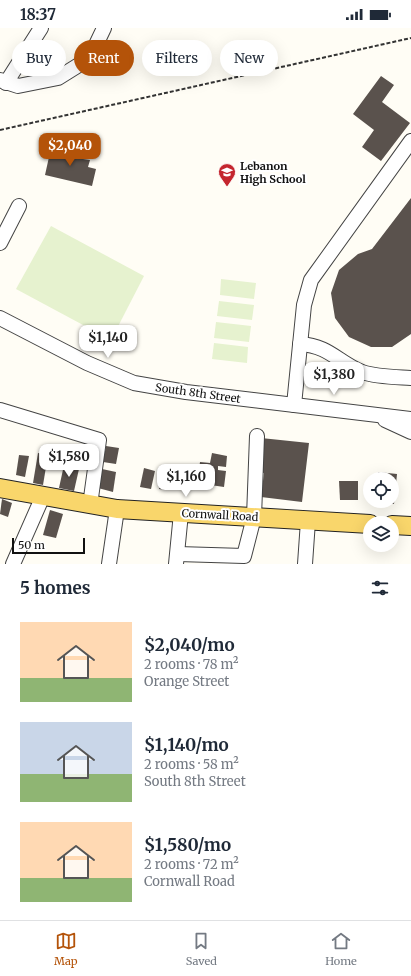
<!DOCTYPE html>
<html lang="en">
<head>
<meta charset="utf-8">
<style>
  :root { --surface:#fff; --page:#f6f6f7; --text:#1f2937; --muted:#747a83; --line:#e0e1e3; --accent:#b45309 }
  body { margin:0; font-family:Merriweather,serif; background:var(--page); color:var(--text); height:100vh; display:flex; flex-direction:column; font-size:15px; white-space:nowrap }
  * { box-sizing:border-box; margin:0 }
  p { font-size:13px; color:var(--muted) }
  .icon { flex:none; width:22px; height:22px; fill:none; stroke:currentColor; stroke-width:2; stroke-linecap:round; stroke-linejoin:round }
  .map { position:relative; height:536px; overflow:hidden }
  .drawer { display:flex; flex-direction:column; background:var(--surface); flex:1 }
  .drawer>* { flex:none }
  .top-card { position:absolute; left:12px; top:12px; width:387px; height:36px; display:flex; gap:8px }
  .controls { position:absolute; left:363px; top:444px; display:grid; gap:8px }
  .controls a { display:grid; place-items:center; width:36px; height:36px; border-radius:50%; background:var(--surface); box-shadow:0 4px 16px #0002; font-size:20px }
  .scale { position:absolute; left:12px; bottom:10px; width:73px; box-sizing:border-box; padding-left:4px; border:2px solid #111; border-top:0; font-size:11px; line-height:14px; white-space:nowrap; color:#111; -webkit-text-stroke:3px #fff; paint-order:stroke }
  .price { position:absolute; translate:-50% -34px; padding:0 9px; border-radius:8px; background:#fff; color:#222; font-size:13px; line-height:26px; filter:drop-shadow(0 1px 2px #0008) }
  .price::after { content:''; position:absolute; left:50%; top:24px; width:12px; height:9px; margin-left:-6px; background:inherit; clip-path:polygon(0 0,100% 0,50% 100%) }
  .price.current { background:var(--accent); color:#fff }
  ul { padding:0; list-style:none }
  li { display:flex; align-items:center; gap:12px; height:100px; padding:0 20px }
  li span { display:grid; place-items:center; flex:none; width:112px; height:80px; border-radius:0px; color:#555 }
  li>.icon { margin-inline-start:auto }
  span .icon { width:48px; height:48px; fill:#fffc; stroke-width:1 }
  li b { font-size:17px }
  h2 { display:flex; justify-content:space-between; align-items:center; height:48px; padding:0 20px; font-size:17px }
  .pill { padding:0 14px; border-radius:18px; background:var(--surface); box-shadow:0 4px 16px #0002; font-size:14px; line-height:36px }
  .pill.current { background:var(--accent); color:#fff }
  .status { display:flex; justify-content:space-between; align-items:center; height:28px; padding:0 20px; background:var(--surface); direction:ltr }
  .status svg { height:11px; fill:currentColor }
  .tabs { display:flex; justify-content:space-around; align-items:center; height:56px; border-top:1px solid var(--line); background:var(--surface); font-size:11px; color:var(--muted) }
  .tabs a { display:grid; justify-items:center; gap:2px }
  .tabs .current { color:var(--accent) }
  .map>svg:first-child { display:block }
</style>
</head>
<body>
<div class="status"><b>18:37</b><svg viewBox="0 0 49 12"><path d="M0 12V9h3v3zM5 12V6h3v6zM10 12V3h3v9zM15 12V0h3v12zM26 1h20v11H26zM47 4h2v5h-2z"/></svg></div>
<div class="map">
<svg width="411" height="536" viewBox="0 0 411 536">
  <rect width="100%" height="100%" fill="#fffdf5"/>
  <!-- pitch -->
  <g fill="#e6f2cf">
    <polygon points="51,198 144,248 111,312 16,261"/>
    <polygon points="221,251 256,255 254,271 220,267"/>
    <polygon points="219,273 254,277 252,292 217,288"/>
    <polygon points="216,294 251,298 249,314 214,310"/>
    <polygon points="214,315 248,319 247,335 212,331"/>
  </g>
  <!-- building -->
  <g fill="#5a524d">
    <polygon points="381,48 394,57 382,74 410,95 381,133 362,119 374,102 353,86"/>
    <polygon points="51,120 83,127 83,131 90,132 88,139 96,141 92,158 45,147"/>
    <polygon points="411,170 411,306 392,319 371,319 349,309 335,290 331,265 339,242 358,226 372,221"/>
    <polygon points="261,410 309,415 302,474 261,469 264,445 258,444"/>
    <polygon points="106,418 119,420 116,436 103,434"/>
    <polygon points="38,425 48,427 43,457 33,455"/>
    <polygon points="212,425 227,428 226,439 218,438 218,442 226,443 224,459 197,455 200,434 210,435"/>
    <polygon points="19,427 29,428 25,449 16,447"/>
    <polygon points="64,437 79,441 74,463 59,460"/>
    <polygon points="144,440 155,443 151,461 140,459"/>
    <polygon points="162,440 180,442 178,458 167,457 166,462 159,461"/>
    <polygon points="102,441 116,444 113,464 98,460"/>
    <polygon points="378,444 397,446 394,476 374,474 392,473 392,451 377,451"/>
    <polygon points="339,453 358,453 358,472 340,472"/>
    <polygon points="2,471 12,475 8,489 0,486"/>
    <polygon points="50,482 63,486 56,510 43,507"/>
  </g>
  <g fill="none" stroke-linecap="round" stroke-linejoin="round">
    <!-- minor casing -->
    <g stroke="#444" stroke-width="16">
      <g id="minor">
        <polyline points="0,52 18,58 58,50 82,35 94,21 104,0"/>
        <polyline points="6,55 41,0"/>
        <polyline points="0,215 19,178"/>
        <polyline points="0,290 87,335 134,355 186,364 411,391"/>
        <path d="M300,316C330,318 337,334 362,344C377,349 395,349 411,350"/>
        <polyline points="294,377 304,277 311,252 411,113"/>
        <polyline points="0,382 99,412 90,477"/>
        <polyline points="385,392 411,404"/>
        <polyline points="178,526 244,528 254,489 257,408"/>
        <polyline points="13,536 43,468"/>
        <polyline points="109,536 117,481"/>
        <polyline points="176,536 181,485"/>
        <polyline points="305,536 308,493"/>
      </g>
    </g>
    <!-- major casing -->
    <g stroke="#222" stroke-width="20">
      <g id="major">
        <polyline points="0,460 117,481 370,496"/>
        <polyline points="392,497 411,498"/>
      </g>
    </g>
    <!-- path -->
    <polyline stroke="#333" stroke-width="2" stroke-dasharray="4 2" stroke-linecap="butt" points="0,102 411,10"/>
    <!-- minor -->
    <use href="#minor" stroke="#fff" stroke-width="14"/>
    <!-- major -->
    <use href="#major" stroke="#f9d66b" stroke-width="18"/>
  </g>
  <!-- icons -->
  <defs>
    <g id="school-pin" transform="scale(0.9)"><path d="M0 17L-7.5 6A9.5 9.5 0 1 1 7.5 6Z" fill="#c4262e" stroke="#fff"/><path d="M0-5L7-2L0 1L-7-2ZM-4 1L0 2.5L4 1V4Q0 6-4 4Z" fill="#fff"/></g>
  </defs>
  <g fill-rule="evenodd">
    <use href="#school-pin" x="227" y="144"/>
  </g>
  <g text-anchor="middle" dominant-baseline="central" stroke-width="4" stroke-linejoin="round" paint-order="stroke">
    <!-- poi labels -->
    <g font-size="11" font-weight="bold" fill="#111" stroke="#fff" text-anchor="start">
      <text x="240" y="138">Lebanon<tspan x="240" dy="13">High School</tspan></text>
    </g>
    <!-- street labels -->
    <g font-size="11" fill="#111" stroke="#fff">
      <text transform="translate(198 365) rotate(8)">South 8th Street</text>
      <text transform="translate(220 487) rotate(3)">Cornwall Road</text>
    </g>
  </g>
</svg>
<div class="controls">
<a><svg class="icon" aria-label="locate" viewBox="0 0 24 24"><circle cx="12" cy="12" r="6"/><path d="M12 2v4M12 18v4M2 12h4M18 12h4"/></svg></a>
<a><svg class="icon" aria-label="layers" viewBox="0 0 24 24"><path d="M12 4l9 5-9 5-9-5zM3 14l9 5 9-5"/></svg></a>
</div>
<div class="scale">50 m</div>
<b class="price current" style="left:70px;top:139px">$2,040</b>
<b class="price" style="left:108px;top:331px">$1,140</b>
<b class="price" style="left:334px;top:368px">$1,380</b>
<b class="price" style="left:69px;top:450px">$1,580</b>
<b class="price" style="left:186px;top:470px">$1,160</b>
<div class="top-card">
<a class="pill">Buy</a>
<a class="pill current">Rent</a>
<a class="pill">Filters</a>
<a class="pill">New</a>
</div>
</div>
<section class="drawer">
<h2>5 homes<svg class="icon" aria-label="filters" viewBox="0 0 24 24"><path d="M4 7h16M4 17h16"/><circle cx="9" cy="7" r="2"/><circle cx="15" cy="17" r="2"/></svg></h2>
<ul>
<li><span style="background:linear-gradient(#ffd9b3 70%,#8fb573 0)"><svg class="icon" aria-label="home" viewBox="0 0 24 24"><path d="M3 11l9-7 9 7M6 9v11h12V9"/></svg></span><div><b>$2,040/mo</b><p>2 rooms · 78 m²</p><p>Orange Street</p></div></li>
<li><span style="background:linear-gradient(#c9d6e8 65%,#8fb573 0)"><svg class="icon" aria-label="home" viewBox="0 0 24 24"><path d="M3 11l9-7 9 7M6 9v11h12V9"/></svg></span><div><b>$1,140/mo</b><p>2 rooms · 58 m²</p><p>South 8th Street</p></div></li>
<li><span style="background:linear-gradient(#ffd9b3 70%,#8fb573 0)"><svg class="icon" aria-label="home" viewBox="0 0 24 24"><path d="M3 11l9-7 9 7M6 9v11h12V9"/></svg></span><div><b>$1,580/mo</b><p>2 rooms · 72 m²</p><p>Cornwall Road</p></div></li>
</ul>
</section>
<nav class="tabs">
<a class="current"><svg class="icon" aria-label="map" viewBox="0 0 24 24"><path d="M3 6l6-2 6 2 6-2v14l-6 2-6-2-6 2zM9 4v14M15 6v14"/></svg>Map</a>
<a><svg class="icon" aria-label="saved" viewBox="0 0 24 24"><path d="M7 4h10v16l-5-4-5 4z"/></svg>Saved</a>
<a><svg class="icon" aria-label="home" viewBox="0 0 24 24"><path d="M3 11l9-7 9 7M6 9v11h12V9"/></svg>Home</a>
</nav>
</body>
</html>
